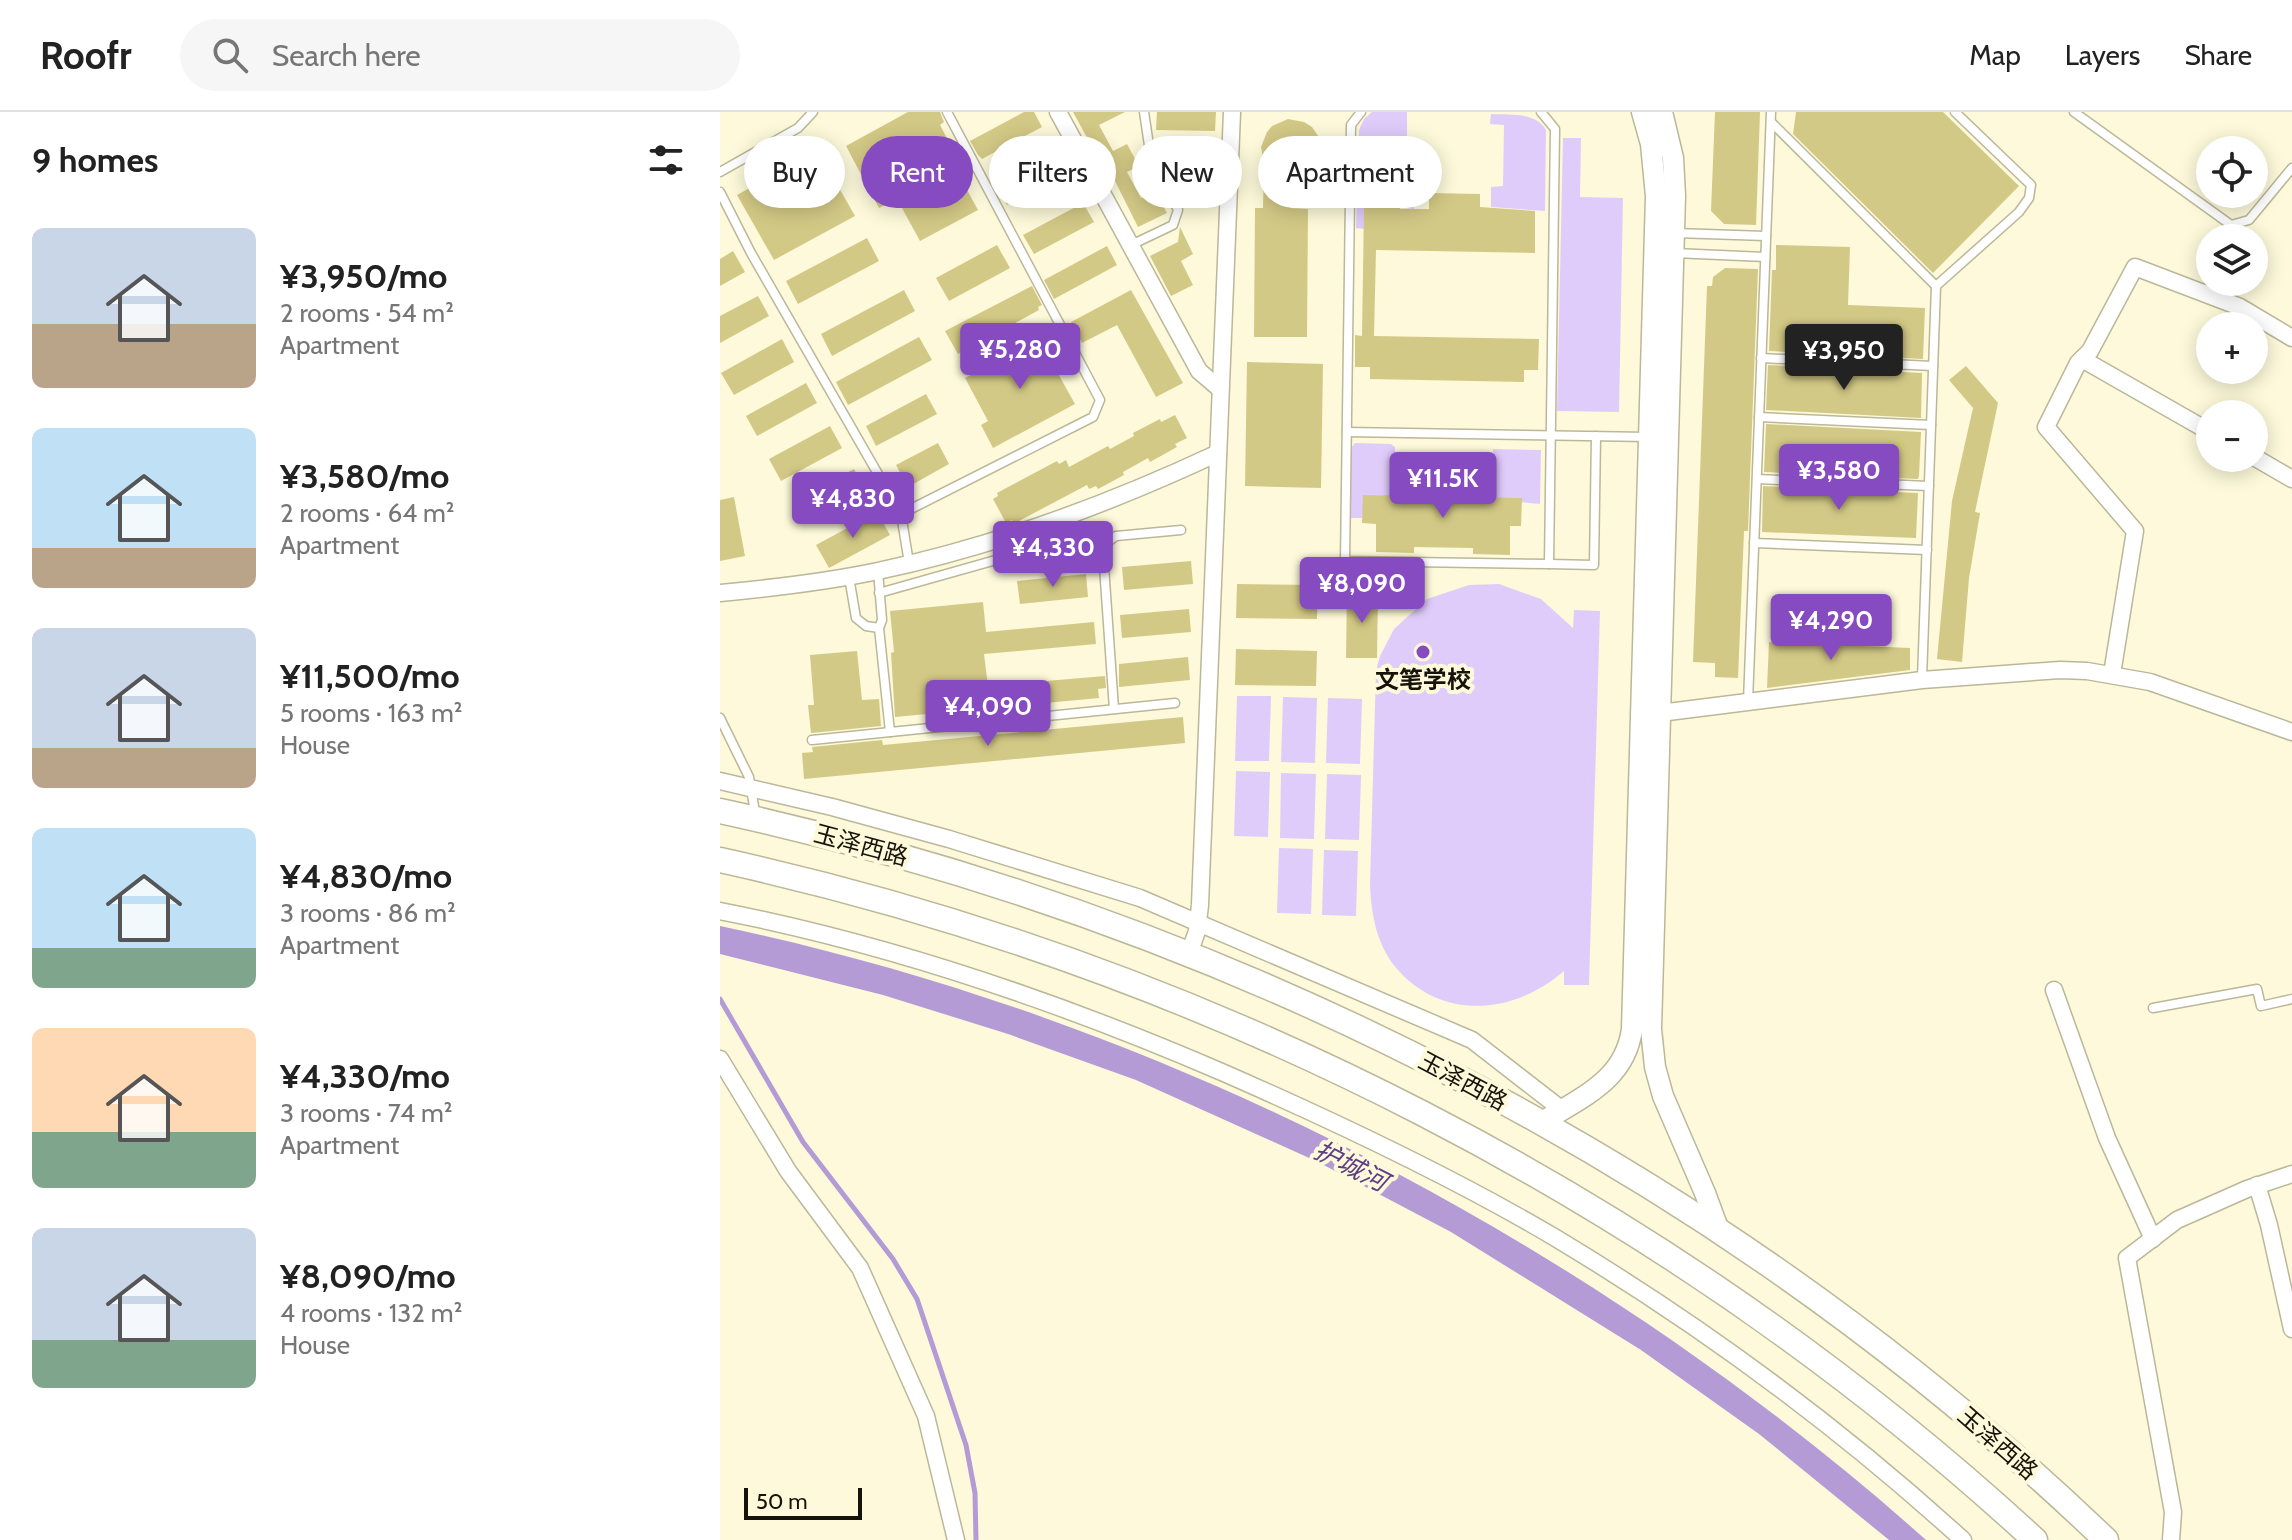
<!DOCTYPE html>
<html lang="en">
<head>
<meta charset="utf-8">
<style>
  :root { --surface:#fff; --page:#f6f6f6; --text:#222; --muted:#767676; --line:#e0e0e0; --accent:#864ac1 }
  body { margin:0; font-family:Cabin,"Noto Sans SC",sans-serif; background:var(--page); color:var(--text); height:100vh; display:flex; flex-direction:column; font-size:30px; white-space:nowrap }
  * { box-sizing:border-box; margin:0 }
  p { font-size:26px; color:var(--muted) }
  .icon { flex:none; width:44px; height:44px; fill:none; stroke:currentColor; stroke-width:2; stroke-linecap:round; stroke-linejoin:round }
  .map { position:relative; flex:1; overflow:hidden }
  .sheet { display:flex; flex-direction:column; background:var(--surface); width:720px }
  .sheet>* { flex:none }
  .hud { position:absolute; left:24px; top:24px; width:760px; height:72px; display:flex; gap:16px }
  .controls { position:absolute; left:1476px; top:24px; display:grid; gap:16px }
  .controls a { display:grid; place-items:center; width:72px; height:72px; border-radius:50%; background:var(--surface); box-shadow:0 4px 20px #0003; font-size:40px }
  .scale { position:absolute; left:24px; bottom:20px; width:118px; box-sizing:border-box; padding-left:8px; border:4px solid #16140a; border-top:0; font-size:22px; line-height:28px; white-space:nowrap; color:#16140a; -webkit-text-stroke:6px #fdf9da; paint-order:stroke }
  .price { position:absolute; translate:-50% -68px; padding:0 18px; border-radius:8px; background:var(--accent); color:#fff; font-size:26px; line-height:52px; filter:drop-shadow(0 2px 4px #0008) }
  .price::after { content:''; position:absolute; left:50%; top:48px; width:24px; height:18px; margin-left:-12px; background:inherit; clip-path:polygon(0 0,100% 0,50% 100%) }
  .price.on { background:#222; color:#fff }
  ul { padding:0; list-style:none }
  li { display:flex; align-items:center; gap:24px; height:200px; padding:0 32px }
  li span { display:grid; place-items:center; flex:none; width:224px; height:160px; border-radius:12px; color:#555 }
  li>.icon { margin-inline-start:auto }
  span .icon { width:96px; height:96px; fill:#fffc; stroke-width:1 }
  li b { font-size:34px }
  h2 { display:flex; justify-content:space-between; align-items:center; height:96px; padding:0 32px; font-size:34px }
  .pill { padding:0 28px; border-radius:36px; background:var(--surface); box-shadow:0 4px 20px #0003; font-size:28px; line-height:72px }
  .pill.on { background:var(--accent); color:#fff }
  header { display:flex; align-items:center; gap:48px; box-sizing:border-box; height:112px; padding:0 40px; background:var(--surface); border-bottom:2px solid var(--line) }
  header strong { font-size:38px }
  nav { display:flex; gap:44px; margin-inline-start:auto; font-size:28px }
  .search { width:560px; height:72px; background:var(--page); display:flex; align-items:center; gap:20px; box-sizing:border-box; padding:0 28px; border-radius:44px; color:var(--muted); font-size:30px }
  main { display:flex; flex:1; min-height:0 }
  .map>svg:first-child { display:block }
</style>
</head>
<body>
<header>
<strong>Roofr</strong>
<div class="search"><svg class="icon" aria-label="search" viewBox="0 0 24 24"><circle cx="10" cy="10" r="6"/><path d="M15 15l6 6"/></svg>Search here</div>
<nav><a>Map</a><a>Layers</a><a>Share</a></nav>
</header>
<main>
<section class="sheet">
<h2>9 homes<svg class="icon" aria-label="filters" viewBox="0 0 24 24"><path d="M4 7h16M4 17h16"/><circle cx="9" cy="7" r="2"/><circle cx="15" cy="17" r="2"/></svg></h2>
<ul>
<li><span style="background:linear-gradient(#c9d6e8 60%,#b9a48a 0)"><svg class="icon" aria-label="home" viewBox="0 0 24 24"><path d="M3 11l9-7 9 7M6 9v11h12V9"/></svg></span><div><b>¥3,950/mo</b><p>2 rooms · 54 m²</p><p>Apartment</p></div></li>
<li><span style="background:linear-gradient(#bfe0f5 75%,#b9a48a 0)"><svg class="icon" aria-label="home" viewBox="0 0 24 24"><path d="M3 11l9-7 9 7M6 9v11h12V9"/></svg></span><div><b>¥3,580/mo</b><p>2 rooms · 64 m²</p><p>Apartment</p></div></li>
<li><span style="background:linear-gradient(#c9d6e8 75%,#b9a48a 0)"><svg class="icon" aria-label="home" viewBox="0 0 24 24"><path d="M3 11l9-7 9 7M6 9v11h12V9"/></svg></span><div><b>¥11,500/mo</b><p>5 rooms · 163 m²</p><p>House</p></div></li>
<li><span style="background:linear-gradient(#bfe0f5 75%,#7fa58c 0)"><svg class="icon" aria-label="home" viewBox="0 0 24 24"><path d="M3 11l9-7 9 7M6 9v11h12V9"/></svg></span><div><b>¥4,830/mo</b><p>3 rooms · 86 m²</p><p>Apartment</p></div></li>
<li><span style="background:linear-gradient(#ffd9b3 65%,#7fa58c 0)"><svg class="icon" aria-label="home" viewBox="0 0 24 24"><path d="M3 11l9-7 9 7M6 9v11h12V9"/></svg></span><div><b>¥4,330/mo</b><p>3 rooms · 74 m²</p><p>Apartment</p></div></li>
<li><span style="background:linear-gradient(#c9d6e8 70%,#7fa58c 0)"><svg class="icon" aria-label="home" viewBox="0 0 24 24"><path d="M3 11l9-7 9 7M6 9v11h12V9"/></svg></span><div><b>¥8,090/mo</b><p>4 rooms · 132 m²</p><p>House</p></div></li>
</ul>
</section>
<div class="map">
<svg width="1572" height="1428" viewBox="0 0 1572 1428">
  <rect width="100%" height="100%" fill="#fdf9da"/>
  <!-- green -->
  <g fill="#e0ccfb">
    <polygon points="652,0 687,0 687,73 694,74 694,97 660,93 660,96 644,96 644,117 636,116 639,18 644,7"/>
    <path d="M771,2C790,3 816,0 826,18L825,99L771,95V75L783,74L784,13L770,12Z"/>
    <polygon points="843,26 861,26 860,85 903,86 899,300 837,299"/>
    <polygon points="635,331 671,332 675,335 675,357 688,358 687,384 642,406 630,406 631,336"/>
    <polygon points="773,337 821,338 820,392 751,385 752,360 772,360"/>
    <path d="M779,472L821,487L853,516L854,498L880,499L869,873H844V859C796,901 724,910 678,858C657,835 651,802 650,772L656,558L660,544L674,517L707,487L749,473Z"/>
    <polygon points="517,584 551,584 549,649 515,649"/>
    <polygon points="563,585 597,586 595,651 561,650"/>
    <polygon points="608,586 642,587 640,652 606,651"/>
    <polygon points="516,659 550,660 548,725 514,724"/>
    <polygon points="561,661 596,662 594,727 560,726"/>
    <polygon points="607,662 641,663 639,728 605,727"/>
    <polygon points="559,736 593,737 591,802 557,801"/>
    <polygon points="604,738 638,739 636,804 602,803"/>
  </g>
  <!-- water -->
  <path fill="#b49bd5" d="M0,814C440,906 871,1129 1206,1428H1169L1039,1322L921,1238L731,1120L598,1050L416,968L288,922L163,883L0,842Z"/>
  <g fill="none" stroke-linecap="round" stroke-linejoin="round">
    <!-- stream -->
    <polyline stroke="#b49bd5" stroke-width="5" points="0,887 83,1030 173,1147 197,1187 246,1333 255,1381 256,1428"/>
  </g>
  <!-- building -->
  <g fill="#d3c986">
    <polygon points="188,0 220,0 224,10 220,13 233,38 238,35 246,50 235,56 258,98 200,129 177,87 159,96 126,34"/>
    <polygon points="304,0 314,0 322,15 262,47 258,43 250,29"/>
    <polygon points="353,0 405,0 379,13 393,39 407,32 419,54 407,60 421,86 435,79 447,101 418,115 394,67 390,68"/>
    <polygon points="437,0 496,0 495,19 436,18"/>
    <polygon points="995,0 1040,0 1036,113 1004,112 991,99"/>
    <polygon points="1076,0 1223,0 1299,74 1213,161 1073,22"/>
    <polygon points="568,7 584,10 592,15 601,28 602,37 602,45 593,60 571,71 570,96 588,97 587,225 534,225 535,96 543,96 544,51 541,35 547,20 552,14"/>
    <polygon points="98,39 135,104 54,148 17,83"/>
    <polygon points="335,39 347,61 287,93 275,71"/>
    <polygon points="478,43 493,44 492,75 459,74 459,50 478,50"/>
    <polygon points="709,81 760,82 760,95 815,99 815,141 656,138 654,224 819,227 818,258 804,258 804,270 650,267 650,255 635,255 635,223 642,224 644,96 680,94 680,97 709,97"/>
    <polygon points="363,91 374,110 314,142 303,123"/>
    <polygon points="460,115 473,142 461,149 473,173 451,184 430,144 458,130"/>
    <polygon points="147,126 159,149 78,192 66,169"/>
    <polygon points="277,133 290,156 229,189 216,166"/>
    <polygon points="1056,133 1130,135 1128,193 1205,196 1203,247 1049,239 1052,158 1056,158"/>
    <polygon points="387,134 397,153 334,187 324,168"/>
    <polygon points="13,139 25,160 0,174 0,147"/>
    <polygon points="1005,156 1038,157 1028,419 1024,419 1018,566 995,565 995,551 973,550 987,174 992,174 993,165"/>
    <polygon points="312,174 322,193 318,195 319,198 238,242 225,219"/>
    <polygon points="184,178 195,199 112,244 101,222"/>
    <polygon points="411,178 463,271 436,285 397,213 362,231 351,210"/>
    <polygon points="38,184 49,204 0,231 0,204"/>
    <polygon points="326,222 338,245 331,249 355,292 273,336 261,313 268,309 245,266"/>
    <polygon points="199,225 212,248 128,293 116,270"/>
    <polygon points="62,227 74,250 14,283 1,261"/>
    <polygon points="527,250 603,252 601,376 525,374"/>
    <polygon points="1048,253 1202,261 1201,306 1046,298"/>
    <polygon points="1246,254 1278,291 1255,400 1260,401 1249,466 1242,550 1217,547 1232,389 1253,296 1229,268"/>
    <polygon points="86,271 97,291 37,324 26,304"/>
    <polygon points="206,282 217,302 156,334 146,314"/>
    <polygon points="455,303 467,326 455,332 457,335 430,350 428,346 403,360 404,363 378,377 376,374 369,377 367,373 297,410 293,411 292,408 286,411 273,387 278,384 277,381 337,349 339,352 346,348 349,355 388,334 390,337 414,324 413,321 440,307 441,310"/>
    <polygon points="1046,312 1201,320 1199,364 1198,367 1044,360"/>
    <polygon points="110,314 122,336 61,369 49,347"/>
    <polygon points="218,331 229,352 188,375 176,353"/>
    <polygon points="134,357 145,378 84,411 73,390"/>
    <polygon points="699,370 750,371 750,385 802,386 801,414 790,414 790,443 753,442 753,436 694,435 694,441 656,440 656,412 642,411 643,383 699,384"/>
    <polygon points="1043,374 1198,381 1196,426 1042,420"/>
    <polygon points="14,385 25,444 0,449 0,388"/>
    <polygon points="157,400 170,423 109,456 96,433"/>
    <polygon points="471,449 473,472 404,478 402,455"/>
    <polygon points="366,462 368,485 300,492 297,469"/>
    <polygon points="517,472 598,473 597,507 516,506"/>
    <polygon points="627,479 658,480 657,546 626,546"/>
    <polygon points="263,490 266,520 374,510 376,532 264,542 268,574 385,564 386,576 378,577 379,586 175,605 171,541 174,540 170,499"/>
    <polygon points="469,497 471,520 402,526 400,503"/>
    <polygon points="1049,530 1190,536 1190,558 1047,576"/>
    <polygon points="516,537 597,539 596,574 515,573"/>
    <polygon points="137,539 142,588 159,587 161,614 91,621 88,593 94,593 90,543"/>
    <polygon points="468,545 470,568 399,575 399,552"/>
    <polygon points="463,605 465,631 84,667 82,641 93,640 92,635 162,628 163,633"/>
  </g>
  <g fill="none" stroke-linecap="round" stroke-linejoin="round">
    <!-- service casing -->
    <g stroke="#bbb799" stroke-width="11">
      <g id="service">
        <polyline points="641,0 631,13 625,449 829,452 835,17 821,0"/>
        <polyline points="1354,0 1511,113 1529,108 1572,56"/>
        <polyline points="1051,10 1216,174"/>
        <polyline points="0,60 78,16 93,0"/>
        <polyline points="0,80 31,141 181,402 189,451"/>
        <polyline points="955,121 1046,124"/>
        <polyline points="411,133 453,113 458,98 430,40 424,0"/>
        <polyline points="954,141 1045,145"/>
        <polyline points="1041,246 1213,254"/>
        <polyline points="1039,305 1211,313"/>
        <polyline points="627,320 929,325"/>
        <polyline points="1037,367 1209,374"/>
        <polyline points="181,402 373,305 380,288 227,0"/>
        <polyline points="1034,431 1207,438"/>
        <polyline points="383,440 389,429 396,424 461,418"/>
        <polyline points="829,452 874,453 876,324"/>
        <polyline points="158,459 162,508 159,516 170,620"/>
        <polyline points="129,465 136,506 146,514 159,516"/>
        <polyline points="159,481 329,433 363,432 383,440 394,597"/>
        <polyline points="1202,567 1216,174 1299,100 1309,86 1311,73 1235,0"/>
        <polyline points="1028,590 1051,0"/>
        <polyline points="0,606 29,665 36,706"/>
        <polyline points="92,628 455,591"/>
        <polyline points="1433,896 1537,877 1541,894 1572,887"/>
      </g>
    </g>
    <!-- minor casing -->
    <g stroke="#bbb799" stroke-width="19">
      <g id="minor">
        <polyline points="338,0 479,259 500,277"/>
        <polyline points="1362,247 1490,320"/>
        <polyline points="1534,345 1572,367"/>
        <path d="M0,481C53,476 106,470 158,459C276,434 389,392 498,341"/>
        <polyline points="1392,562 1415,419 1326,315 1358,251 1370,239 1415,155 1520,195 1572,226"/>
        <polyline points="940,601 1202,568 1340,558 1367,559 1430,570 1572,620"/>
        <polyline points="0,669 112,695 229,727 420,786 752,928 841,997"/>
        <path d="M0,799C174,833 342,891 504,961C616,1010 729,1063 834,1125C979,1212 1118,1314 1243,1428"/>
        <polyline points="469,842 477,819 480,793 512,0"/>
        <polyline points="1334,878 1387,1026 1433,1127"/>
        <polyline points="0,947 68,1059 140,1156 206,1304 236,1428"/>
        <polyline points="1537,1073 1549,1113 1572,1217"/>
        <polyline points="1451,1428 1453,1400 1407,1146 1457,1108 1527,1077 1572,1062"/>
      </g>
    </g>
    <!-- tertiary casing -->
    <g stroke="#bbb799" stroke-width="23">
      <g id="tertiary">
        <polyline points="942,0 953,46 955,84 931,917 935,955 943,984 985,1081 999,1119"/>
        <path d="M821,1011C861,985 905,969 912,917L936,84L931,32L922,0"/>
      </g>
    </g>
    <!-- primary casing -->
    <g stroke="#bbb799" stroke-width="27">
      <g id="primary">
        <path d="M0,699C515,811 1005,1062 1386,1428"/>
        <path d="M0,748C487,855 948,1090 1315,1428"/>
      </g>
    </g>
    <!-- service -->
    <use href="#service" stroke="#fff" stroke-width="8"/>
    <!-- minor -->
    <use href="#minor" stroke="#fff" stroke-width="16"/>
    <!-- tertiary -->
    <use href="#tertiary" stroke="#fff" stroke-width="20"/>
    <!-- primary -->
    <use href="#primary" stroke="#fff" stroke-width="24"/>
  </g>
  <!-- markers -->
  <circle fill="#864ac1" stroke="#fdf9da" stroke-width="3" cx="703" cy="540" r="8"/>
  <g text-anchor="middle" dominant-baseline="central" stroke-width="8" stroke-linejoin="round" paint-order="stroke">
    <!-- poi labels -->
    <g font-size="24" font-weight="bold" fill="#16140a" stroke="#fdf9da">
      <text x="703" y="567">文笔学校</text>
    </g>
    <!-- street labels -->
    <g font-size="24" fill="#16140a" stroke="#fdf9da">
      <text transform="translate(141 733) rotate(15)">玉泽西路</text>
      <text transform="translate(743 969) rotate(28)">玉泽西路</text>
      <text transform="translate(1278 1331) rotate(41)">玉泽西路</text>
    </g>
    <!-- water labels -->
    <g font-size="26" font-style="italic" fill="#5f3d84" stroke="#fdf9da">
      <text transform="translate(631 1054) rotate(27)">护城河</text>
    </g>
  </g>
</svg>
<div class="controls">
<a><svg class="icon" aria-label="locate" viewBox="0 0 24 24"><circle cx="12" cy="12" r="6"/><path d="M12 2v4M12 18v4M2 12h4M18 12h4"/></svg></a>
<a><svg class="icon" aria-label="layers" viewBox="0 0 24 24"><path d="M12 4l9 5-9 5-9-5zM3 14l9 5 9-5"/></svg></a>
<a>+</a>
<a>−</a>
</div>
<div class="scale">50 m</div>
<b class="price" style="left:300px;top:279px">¥5,280</b>
<b class="price on" style="left:1124px;top:280px">¥3,950</b>
<b class="price" style="left:1119px;top:400px">¥3,580</b>
<b class="price" style="left:723px;top:408px">¥11.5K</b>
<b class="price" style="left:133px;top:428px">¥4,830</b>
<b class="price" style="left:333px;top:477px">¥4,330</b>
<b class="price" style="left:642px;top:513px">¥8,090</b>
<b class="price" style="left:1111px;top:550px">¥4,290</b>
<b class="price" style="left:268px;top:636px">¥4,090</b>
<div class="hud">
<a class="pill">Buy</a>
<a class="pill on">Rent</a>
<a class="pill">Filters</a>
<a class="pill">New</a>
<a class="pill">Apartment</a>
</div>
</div>
</main>
</body>
</html>
